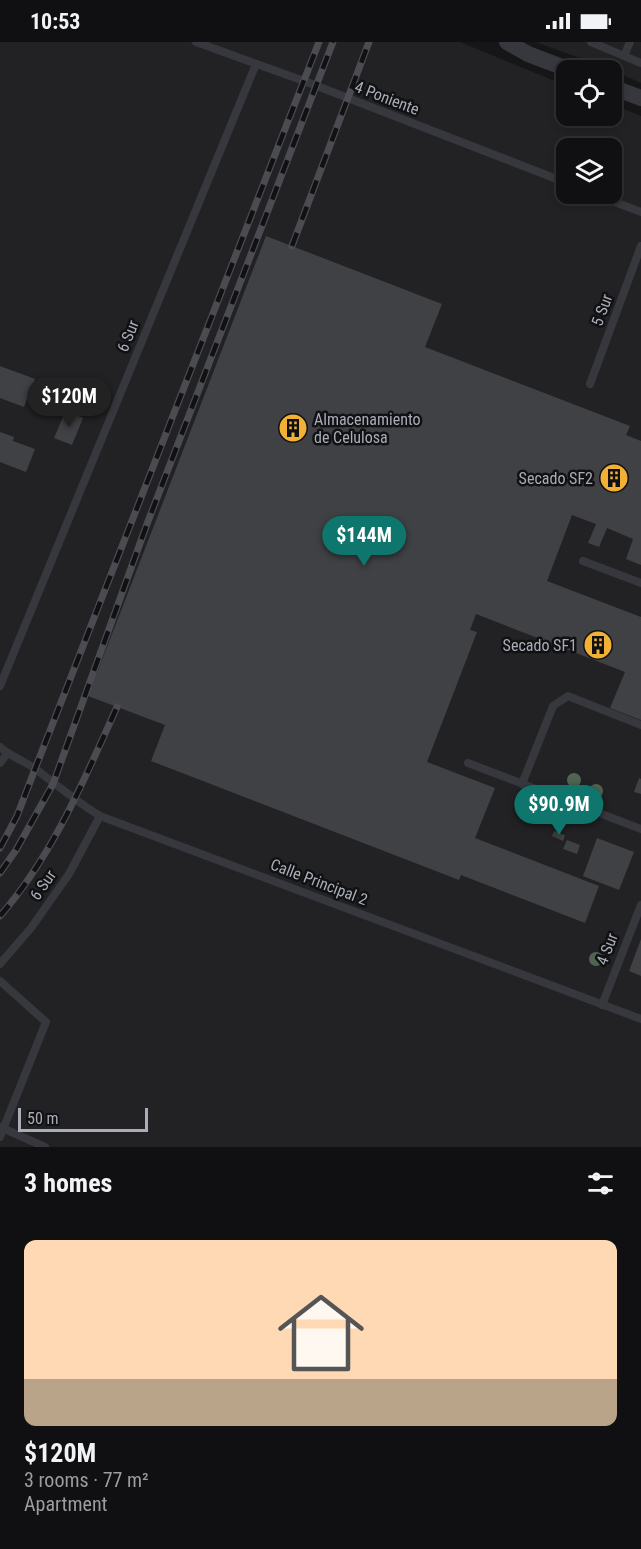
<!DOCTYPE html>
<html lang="en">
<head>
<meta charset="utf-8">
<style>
  :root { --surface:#101012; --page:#19191b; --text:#f1f3f6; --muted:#9c9d9f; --line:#303032; --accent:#0f766e }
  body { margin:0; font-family:"Roboto Condensed",sans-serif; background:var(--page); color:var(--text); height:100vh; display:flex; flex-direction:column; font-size:22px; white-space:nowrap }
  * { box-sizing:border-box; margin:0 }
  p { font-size:20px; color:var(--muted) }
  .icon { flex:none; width:33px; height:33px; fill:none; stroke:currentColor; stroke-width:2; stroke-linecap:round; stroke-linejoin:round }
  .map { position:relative; height:1105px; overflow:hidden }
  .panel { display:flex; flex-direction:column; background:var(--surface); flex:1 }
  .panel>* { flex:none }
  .tools { position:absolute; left:556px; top:18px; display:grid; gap:12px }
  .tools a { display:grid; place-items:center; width:66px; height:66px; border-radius:12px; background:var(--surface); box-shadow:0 3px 9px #0003,0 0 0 2px var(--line); font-size:30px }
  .scale { position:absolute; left:18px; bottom:15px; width:130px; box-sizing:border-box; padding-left:6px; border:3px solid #a8adb8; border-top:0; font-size:16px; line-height:21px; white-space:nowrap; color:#a8adb8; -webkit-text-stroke:4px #111113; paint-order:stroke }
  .price { position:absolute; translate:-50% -51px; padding:0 14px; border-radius:21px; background:var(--accent); color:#fff; font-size:20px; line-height:39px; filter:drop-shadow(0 2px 3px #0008) }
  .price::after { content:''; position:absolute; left:50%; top:36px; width:18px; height:14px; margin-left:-9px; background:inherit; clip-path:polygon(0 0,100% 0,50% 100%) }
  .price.active { background:#222; color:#fff }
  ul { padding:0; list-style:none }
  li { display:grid; align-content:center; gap:12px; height:318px; padding:0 24px }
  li+li { border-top:2px solid var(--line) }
  li span { display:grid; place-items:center; height:186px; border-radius:12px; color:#555 }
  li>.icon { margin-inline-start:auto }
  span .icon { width:108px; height:108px; fill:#fffc; stroke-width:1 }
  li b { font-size:26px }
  h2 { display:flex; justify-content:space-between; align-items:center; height:72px; padding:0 24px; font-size:26px }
  .status { display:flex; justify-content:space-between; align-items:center; height:42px; padding:0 30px; background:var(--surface); direction:ltr }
  .status svg { height:16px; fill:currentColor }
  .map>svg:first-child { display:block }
</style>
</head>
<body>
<div class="status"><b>10:53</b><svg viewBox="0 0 49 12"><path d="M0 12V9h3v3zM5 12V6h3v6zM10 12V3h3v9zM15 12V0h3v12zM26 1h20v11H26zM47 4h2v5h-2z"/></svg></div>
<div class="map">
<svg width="641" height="1105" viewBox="0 0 641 1105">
  <rect width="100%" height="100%" fill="#161618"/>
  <!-- built -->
  <g fill="#222225" fill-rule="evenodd">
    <path d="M0,0H460L567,44V74H612V62L641,74V1105H0ZM567,106H612V152H567Z"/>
    <polygon points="536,0 641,0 641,41 612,28"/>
  </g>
  <!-- building -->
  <g fill="#404145">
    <polygon points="266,194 442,262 425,305 630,384 626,393 641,399 641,523 626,517 633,497 607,486 599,505 588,501 596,482 572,473 547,539 641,575 641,678 610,666 625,630 476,572 470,588 477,590 427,720 495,746 475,796 599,844 585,881 461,833 459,838 151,719 165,683 88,654"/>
    <polygon points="0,324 35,337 24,365 0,356"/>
    <polygon points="66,368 83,376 72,403 54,396"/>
    <polygon points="0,390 14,395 13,399 35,407 26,430 0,420"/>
    <polygon points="639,736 641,737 641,752 634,750"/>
    <polygon points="554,789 565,793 563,799 552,794"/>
    <polygon points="597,796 634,810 619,848 583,834"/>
    <polygon points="567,798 580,803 577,812 563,807"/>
    <polygon points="641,897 641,934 629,929"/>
  </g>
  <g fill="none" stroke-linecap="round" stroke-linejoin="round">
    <!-- lane -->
    <g stroke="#37383d" stroke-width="8">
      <polyline points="196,0 304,39 567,141"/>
      <polyline points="591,0 641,21"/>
      <polyline points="624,14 630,0"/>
      <polyline points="594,152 641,170"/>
      <polyline points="590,342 641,204"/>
      <polyline points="583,519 641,541"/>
      <polyline points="0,644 256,22"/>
      <path d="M0,705C11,715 25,719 37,728C58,744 77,760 100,774L641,977"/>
      <polyline points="0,721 7,712"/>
      <polyline points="468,721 641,787"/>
      <polyline points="522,742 553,664 568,654 641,683"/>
      <polyline points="0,922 31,886 69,832 100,774"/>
      <polyline points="0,939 46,980 0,1095"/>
      <polyline points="602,963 641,863"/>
      <polyline points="0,1085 45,1105"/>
    </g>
    <!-- street -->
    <g stroke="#37383d" stroke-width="16">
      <polyline points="507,0 528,12 570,28"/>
      <polyline points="612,45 641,56"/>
    </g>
    <!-- rail casing -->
    <g stroke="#4a4c52" stroke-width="7">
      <g id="rail">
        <polyline points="292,204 369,0"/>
        <polyline points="0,806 17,774 35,727 319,0"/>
        <polyline points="0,831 16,808 53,742 147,482 333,0"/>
        <path d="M0,874C53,813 84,738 117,665"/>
      </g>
    </g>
    <!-- rail -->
    <use href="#rail" stroke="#111113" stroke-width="4.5" stroke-dasharray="14" stroke-linecap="butt"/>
  </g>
  <!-- trees -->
  <g fill="#506452">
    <circle cx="574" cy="738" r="7"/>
    <circle cx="596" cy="749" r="7"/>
    <circle cx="596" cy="917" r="7"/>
  </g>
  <!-- icons -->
  <defs>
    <g id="building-disc" transform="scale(1.5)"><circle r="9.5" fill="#f2b134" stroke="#111113"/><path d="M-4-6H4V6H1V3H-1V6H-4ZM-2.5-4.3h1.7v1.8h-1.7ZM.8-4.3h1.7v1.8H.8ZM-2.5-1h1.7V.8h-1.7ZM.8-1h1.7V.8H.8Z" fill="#111"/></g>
  </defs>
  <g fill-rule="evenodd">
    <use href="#building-disc" x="293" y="386"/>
    <use href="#building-disc" x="614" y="436"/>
    <use href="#building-disc" x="598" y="603"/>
  </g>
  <g text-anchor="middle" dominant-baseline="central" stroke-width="5" stroke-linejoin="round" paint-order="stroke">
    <!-- street labels -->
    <g font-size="16" fill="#a8adb8" stroke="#111113">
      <text transform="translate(387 56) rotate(21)">4 Poniente</text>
      <text transform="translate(602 268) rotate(-70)">5 Sur</text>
      <text transform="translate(128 294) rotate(-68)">6 Sur</text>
      <text transform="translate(319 840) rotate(21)">Calle Principal 2</text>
      <text transform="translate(43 843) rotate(-55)">6 Sur</text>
      <text transform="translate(607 907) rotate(-69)">4 Sur</text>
    </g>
    <!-- poi labels -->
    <g font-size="16" fill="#a8adb8" stroke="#111113" text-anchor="end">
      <text x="314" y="377" text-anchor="start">Almacenamiento<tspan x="314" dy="18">de Celulosa</tspan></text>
      <text x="593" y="436">Secado SF2</text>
      <text x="577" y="603">Secado SF1</text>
    </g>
  </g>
</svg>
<div class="tools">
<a><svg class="icon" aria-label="locate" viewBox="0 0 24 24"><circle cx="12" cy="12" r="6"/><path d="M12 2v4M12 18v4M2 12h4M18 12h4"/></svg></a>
<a><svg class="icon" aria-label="layers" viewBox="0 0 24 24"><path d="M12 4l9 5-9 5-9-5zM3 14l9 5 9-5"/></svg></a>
</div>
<div class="scale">50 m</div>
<b class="price active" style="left:69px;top:386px">$120M</b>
<b class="price" style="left:364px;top:525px">$144M</b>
<b class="price" style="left:559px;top:794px">$90.9M</b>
</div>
<section class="panel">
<h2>3 homes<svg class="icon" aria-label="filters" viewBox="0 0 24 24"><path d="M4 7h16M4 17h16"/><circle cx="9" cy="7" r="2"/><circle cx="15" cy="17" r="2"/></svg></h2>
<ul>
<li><span style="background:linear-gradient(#ffd9b3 75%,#b9a48a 0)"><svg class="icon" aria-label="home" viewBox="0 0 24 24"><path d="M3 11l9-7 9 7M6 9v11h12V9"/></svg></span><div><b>$120M</b><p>3 rooms · 77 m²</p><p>Apartment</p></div></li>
</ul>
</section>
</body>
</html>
